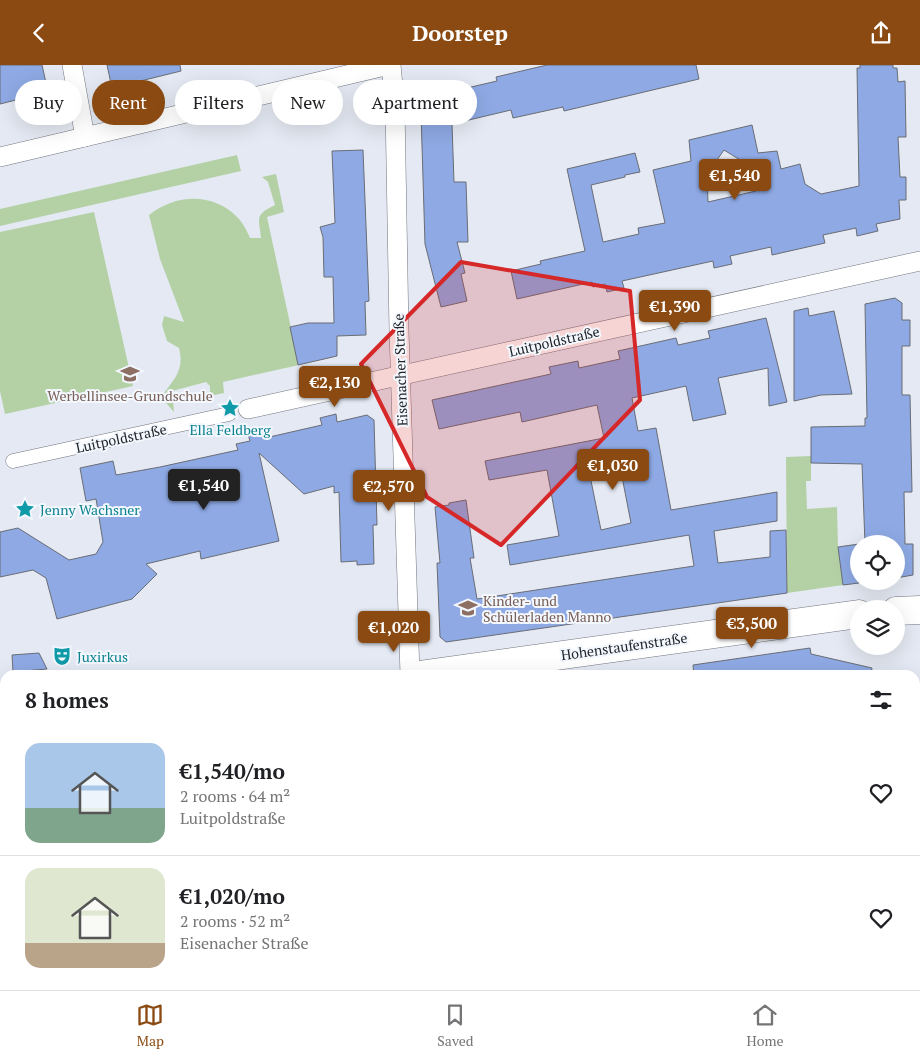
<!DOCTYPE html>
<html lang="en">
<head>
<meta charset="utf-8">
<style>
  :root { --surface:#fff; --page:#f2f2f2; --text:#202124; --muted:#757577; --line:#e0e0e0; --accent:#8a4a11 }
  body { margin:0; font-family:"PT Serif",serif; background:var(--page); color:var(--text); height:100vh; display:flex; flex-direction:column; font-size:19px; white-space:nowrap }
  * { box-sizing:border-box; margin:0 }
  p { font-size:16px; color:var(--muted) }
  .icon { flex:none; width:28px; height:28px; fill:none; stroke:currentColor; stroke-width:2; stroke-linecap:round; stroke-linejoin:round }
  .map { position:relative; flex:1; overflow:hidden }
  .drawer { position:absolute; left:0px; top:605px; width:920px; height:320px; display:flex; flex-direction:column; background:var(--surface); border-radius:15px 15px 0 0; box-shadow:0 5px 20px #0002 }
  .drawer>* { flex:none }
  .guide { position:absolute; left:15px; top:15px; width:500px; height:45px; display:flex; gap:10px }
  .fabs { position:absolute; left:850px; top:470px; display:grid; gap:10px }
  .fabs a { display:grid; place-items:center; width:55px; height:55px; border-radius:50%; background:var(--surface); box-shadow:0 5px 20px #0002; font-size:25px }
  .price { position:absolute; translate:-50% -42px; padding:0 11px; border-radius:5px; background:var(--accent); color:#fff; font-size:16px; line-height:32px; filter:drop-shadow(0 1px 2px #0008) }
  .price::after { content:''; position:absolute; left:50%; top:30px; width:15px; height:11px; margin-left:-8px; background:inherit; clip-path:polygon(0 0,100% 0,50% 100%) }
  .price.selected { background:#222; color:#fff }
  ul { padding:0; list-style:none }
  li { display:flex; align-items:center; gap:15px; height:125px; padding:0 25px }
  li+li { border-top:1px solid var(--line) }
  li span { display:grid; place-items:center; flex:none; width:140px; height:100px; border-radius:15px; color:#555 }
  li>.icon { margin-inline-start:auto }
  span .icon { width:60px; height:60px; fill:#fffc; stroke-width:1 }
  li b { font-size:21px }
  h2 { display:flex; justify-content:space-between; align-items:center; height:60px; padding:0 25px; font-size:21px }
  .chip { padding:0 18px; border-radius:22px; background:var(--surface); box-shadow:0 5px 20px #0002; font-size:18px; line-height:45px }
  .chip.selected { background:var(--accent); color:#fff }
  header { display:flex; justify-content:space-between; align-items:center; height:65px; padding:0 25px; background:var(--accent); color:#fff; font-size:22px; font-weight:800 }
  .menu { display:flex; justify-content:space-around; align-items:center; height:70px; border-top:1px solid var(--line); background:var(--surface); font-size:14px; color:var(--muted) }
  .menu a { display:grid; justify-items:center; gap:2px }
  .menu .selected { color:var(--accent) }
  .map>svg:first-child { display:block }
</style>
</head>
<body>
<header><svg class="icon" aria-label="back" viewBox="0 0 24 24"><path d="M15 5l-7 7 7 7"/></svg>Doorstep<svg class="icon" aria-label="share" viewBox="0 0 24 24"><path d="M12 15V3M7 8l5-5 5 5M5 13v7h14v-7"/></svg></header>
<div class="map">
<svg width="920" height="925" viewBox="0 0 920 925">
  <rect width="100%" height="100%" fill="#e4e9f3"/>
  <!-- green -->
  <g fill="#b4d1a6">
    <polygon points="237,90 241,106 0,161 0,144"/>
    <path d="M276,109L284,147L267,152L299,300L223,317L224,328L210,331V321L206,317L172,326L174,347L161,332C173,315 185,306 179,283L167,276L162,260L164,251L184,257L160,194L149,150C176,129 213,127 238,153C243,158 247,166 250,173H261C259,153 254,150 275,140L268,117L262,112Z"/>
    <polygon points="94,147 133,321 5,349 0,326 0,167"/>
    <polygon points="811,391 811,416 806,416 807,444 837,442 838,482 843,520 787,528 786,392"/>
    <polygon points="562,920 615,920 613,925 560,925"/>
  </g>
  <!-- building -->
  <g fill="#8ea9e4" stroke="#696d75" fill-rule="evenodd">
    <polygon points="0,0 42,0 48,27 0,39"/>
    <polygon points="107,0 180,0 181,6 112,23"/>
    <polygon points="547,0 696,0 699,14 564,46 563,42 513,53 511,45 452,59 454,117 466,117 468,177 457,177 465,208 461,209 467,236 441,242 425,179 421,48 427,48 424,33 497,16 496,12"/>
    <path d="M860,0H893V3H897L898,17L905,16L906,72H898L900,112H906V135H899L900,154L876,159L878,166L857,171L856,163L823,170L825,178L772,190L771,182L730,191L732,199L714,203L713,196L622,216L624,223L607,227L605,219L593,222L592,217L517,234L511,206L541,199L540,196L585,186L567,104L635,88L640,107L625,110V112L591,120L603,177L639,169L638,163L665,158L653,105L691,96L689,75L752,60L758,88L777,86L781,104L800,99L805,119L821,129L859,121L857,3H860ZM724,85L750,101L756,126L708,137L707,109Z"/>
    <polygon points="363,85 369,236 365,237 366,270 337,271 337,291 298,300 290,262 308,258 334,258 333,212 324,212 323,172 320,162 335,158 332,86"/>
    <polygon points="895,233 902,238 902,255 910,255 910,281 902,281 902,330 910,330 912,427 904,427 905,479 913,479 913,510 896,513 896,479 865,479 862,399 811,398 811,362 865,361 865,353 867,353 865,239"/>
    <polygon points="808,243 809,251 834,246 852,329 821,330 794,336 794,246"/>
    <path d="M766,253L787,337L769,341L768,303L718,313L726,349L693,356L686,321L632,333L638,366L656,363L671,445L777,427V456L714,466L718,498L770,492V466L786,465L787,528L446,577L440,572L437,498H440L435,442L449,440V438L466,435L474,493H470L477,534L694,501L689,470L510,500L507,480L559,471L547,405L489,415L485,396L604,373L597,340L522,357L520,347L439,364L432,335L551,309L549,302L578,296L579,303L620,294L618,286L676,273L678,280L710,273L708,266ZM618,391L631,458L601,465L587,396Z"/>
    <polygon points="336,349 337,357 367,350 374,355 377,460 373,460 374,499 357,500 357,496 341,497 339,427 334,428 334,421 304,429 259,388 279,476 201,494 200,486 146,499 157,509 132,534 57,554 46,513 33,505 0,512 0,467 18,463 69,495 96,489 103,477 96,434 86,436 80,403 113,396 116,410 160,402 238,385 236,379 250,376 248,369 264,366 265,373 322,360 320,353"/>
    <polygon points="859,479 859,518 843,520 838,482"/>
    <polygon points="810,583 811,589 872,603 871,610 694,610 693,600"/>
    <polygon points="39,588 47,604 13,607 12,590"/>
  </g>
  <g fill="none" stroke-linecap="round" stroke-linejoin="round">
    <!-- pedestrian casing -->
    <g stroke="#72767f" stroke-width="15">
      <polyline id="pedestrian" points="13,396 229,349"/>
    </g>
    <!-- minor casing -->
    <g stroke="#72767f" stroke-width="20">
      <g id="minor">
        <polyline points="72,0 85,72"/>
        <polyline points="391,0 395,41 399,266 410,610"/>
        <polyline points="0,92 389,0"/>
        <polyline points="248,344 920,196"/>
        <polyline points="915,669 920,647"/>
        <polyline points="80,925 88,921 103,925"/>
        <polyline points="377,925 378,920"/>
        <polyline points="858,925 859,920"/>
      </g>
    </g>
    <!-- secondary casing -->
    <g stroke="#72767f" stroke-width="29">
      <g id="secondary">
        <polyline points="896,546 920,545"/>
        <polyline points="419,610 859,549"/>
        <polyline points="0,673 5,672"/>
      </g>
    </g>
    <!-- pedestrian -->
    <use href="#pedestrian" stroke="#fff" stroke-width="14"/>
    <!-- minor -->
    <use href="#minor" stroke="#fff" stroke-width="19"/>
    <!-- secondary -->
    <use href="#secondary" stroke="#fff" stroke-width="28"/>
  </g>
  <!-- marked area -->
  <path fill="#d62828" fill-opacity="0.2" stroke="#d62828" stroke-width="4" stroke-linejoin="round" d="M461,197L630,226L640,335L501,480L427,432L361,299Z"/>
  <!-- icons -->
  <defs>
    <g id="school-bare" transform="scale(1.5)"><path d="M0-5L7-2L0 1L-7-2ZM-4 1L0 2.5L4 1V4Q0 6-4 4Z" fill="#8d6e63" stroke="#f3f7fe" stroke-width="2.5" paint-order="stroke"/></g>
    <g id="sight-bare" transform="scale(1.5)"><path d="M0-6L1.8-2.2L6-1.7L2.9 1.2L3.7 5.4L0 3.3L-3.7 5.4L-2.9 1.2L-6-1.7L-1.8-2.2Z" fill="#0f9aa8" stroke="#f3f7fe" stroke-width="2.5" paint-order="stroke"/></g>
    <g id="theatre-bare" transform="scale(1.5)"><path d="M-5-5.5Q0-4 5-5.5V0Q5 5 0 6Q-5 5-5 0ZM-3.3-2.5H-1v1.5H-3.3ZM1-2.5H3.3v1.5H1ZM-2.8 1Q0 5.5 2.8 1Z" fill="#0f9aa8" stroke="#f3f7fe" stroke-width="2.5" paint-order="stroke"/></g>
  </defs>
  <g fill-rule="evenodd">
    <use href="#school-bare" x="130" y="309"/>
    <use href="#sight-bare" x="230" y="343"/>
    <use href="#sight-bare" x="25" y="444"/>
    <use href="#school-bare" x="468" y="543"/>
    <use href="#theatre-bare" x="62" y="591"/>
  </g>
  <g text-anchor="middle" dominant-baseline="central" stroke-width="4" stroke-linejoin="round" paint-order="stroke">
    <!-- street labels -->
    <g font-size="14" fill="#242529" stroke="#f3f7fe">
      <text transform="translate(554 276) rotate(-13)">Luitpoldstraße</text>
      <text transform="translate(400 305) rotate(-92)">Eisenacher Straße</text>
      <text transform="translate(121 373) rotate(-12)">Luitpoldstraße</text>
      <text transform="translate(624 581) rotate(-8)">Hohenstaufenstraße</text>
    </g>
    <!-- education labels -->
    <g font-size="14" fill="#785e54" stroke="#f3f7fe">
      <text x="130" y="330">Werbellinsee-Grundschule</text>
      <text x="483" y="535" text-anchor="start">Kinder- und<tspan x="483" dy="16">Schülerladen Manno</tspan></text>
    </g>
    <!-- culture labels -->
    <g font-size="14" fill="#0d838f" stroke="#f3f7fe" text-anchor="start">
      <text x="230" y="364" text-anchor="middle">Ella Feldberg</text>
      <text x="40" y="444">Jenny Wachsner</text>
      <text x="77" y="591">Juxirkus</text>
    </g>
  </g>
</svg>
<div class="fabs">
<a><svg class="icon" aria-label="locate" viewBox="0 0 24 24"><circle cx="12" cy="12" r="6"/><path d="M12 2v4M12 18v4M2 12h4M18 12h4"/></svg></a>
<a><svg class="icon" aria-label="layers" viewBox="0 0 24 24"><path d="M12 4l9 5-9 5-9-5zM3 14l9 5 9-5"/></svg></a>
</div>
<b class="price" style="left:735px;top:136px">€1,540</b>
<b class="price" style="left:675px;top:267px">€1,390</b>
<b class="price" style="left:335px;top:343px">€2,130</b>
<b class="price" style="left:613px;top:426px">€1,030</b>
<b class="price selected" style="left:204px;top:446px">€1,540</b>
<b class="price" style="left:389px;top:447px">€2,570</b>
<b class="price" style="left:752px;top:584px">€3,500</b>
<b class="price" style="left:394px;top:588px">€1,020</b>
<div class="guide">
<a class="chip">Buy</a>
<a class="chip selected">Rent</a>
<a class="chip">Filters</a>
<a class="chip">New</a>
<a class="chip">Apartment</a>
</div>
<section class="drawer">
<h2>8 homes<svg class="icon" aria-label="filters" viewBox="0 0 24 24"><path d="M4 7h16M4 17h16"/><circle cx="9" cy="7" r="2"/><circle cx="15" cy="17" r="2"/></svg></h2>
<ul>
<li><span style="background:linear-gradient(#a9c7e8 65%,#7fa58c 0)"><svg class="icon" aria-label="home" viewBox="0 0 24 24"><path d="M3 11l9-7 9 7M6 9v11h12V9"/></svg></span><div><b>€1,540/mo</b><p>2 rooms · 64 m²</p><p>Luitpoldstraße</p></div><svg class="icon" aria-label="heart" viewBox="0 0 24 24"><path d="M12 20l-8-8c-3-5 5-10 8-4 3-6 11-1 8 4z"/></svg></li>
<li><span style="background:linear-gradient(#dfe7d0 75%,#b9a48a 0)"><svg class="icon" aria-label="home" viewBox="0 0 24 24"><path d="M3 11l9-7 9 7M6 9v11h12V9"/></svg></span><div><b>€1,020/mo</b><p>2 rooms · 52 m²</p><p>Eisenacher Straße</p></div><svg class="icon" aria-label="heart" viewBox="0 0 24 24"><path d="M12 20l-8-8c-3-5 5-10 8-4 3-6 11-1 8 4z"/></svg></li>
</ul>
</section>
</div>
<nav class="menu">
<a class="selected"><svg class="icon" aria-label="map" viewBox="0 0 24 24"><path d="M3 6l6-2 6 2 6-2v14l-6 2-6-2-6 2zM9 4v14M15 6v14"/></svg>Map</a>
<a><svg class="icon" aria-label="saved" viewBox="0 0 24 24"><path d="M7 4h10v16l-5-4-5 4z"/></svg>Saved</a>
<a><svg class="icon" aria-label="home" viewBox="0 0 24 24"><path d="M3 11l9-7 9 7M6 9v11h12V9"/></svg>Home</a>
</nav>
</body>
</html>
